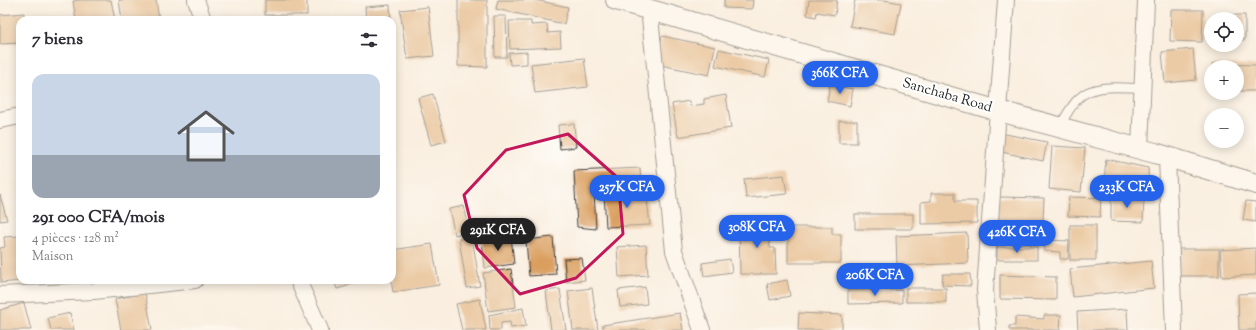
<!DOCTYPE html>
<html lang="fr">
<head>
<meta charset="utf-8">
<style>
  :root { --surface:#fff; --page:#f7f7f7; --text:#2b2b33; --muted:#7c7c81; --line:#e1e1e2; --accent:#2563eb }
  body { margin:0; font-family:"Sorts Mill Goudy",serif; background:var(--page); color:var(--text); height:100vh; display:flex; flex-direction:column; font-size:15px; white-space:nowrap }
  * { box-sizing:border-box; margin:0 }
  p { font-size:13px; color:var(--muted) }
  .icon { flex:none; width:22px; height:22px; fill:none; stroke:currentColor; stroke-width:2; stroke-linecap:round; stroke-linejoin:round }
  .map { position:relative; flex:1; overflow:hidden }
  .sheet { position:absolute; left:16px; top:16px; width:380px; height:268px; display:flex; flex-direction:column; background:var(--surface); border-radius:12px; box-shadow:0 2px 10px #0003 }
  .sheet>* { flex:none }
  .fabs { position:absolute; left:1204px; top:12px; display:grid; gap:8px }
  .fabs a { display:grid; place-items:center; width:40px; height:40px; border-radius:50%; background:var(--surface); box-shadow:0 2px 10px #0003; font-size:20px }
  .price { position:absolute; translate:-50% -34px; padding:0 9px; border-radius:14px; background:var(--accent); color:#fff; font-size:13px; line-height:26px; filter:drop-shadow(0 1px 2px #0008) }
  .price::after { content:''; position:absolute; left:50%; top:24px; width:12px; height:9px; margin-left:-6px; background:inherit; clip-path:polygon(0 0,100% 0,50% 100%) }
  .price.on { background:#222; color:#fff }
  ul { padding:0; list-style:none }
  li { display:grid; align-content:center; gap:8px; height:212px; padding:0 16px }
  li+li { border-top:1px solid var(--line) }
  li span { display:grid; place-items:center; height:124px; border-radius:12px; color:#555 }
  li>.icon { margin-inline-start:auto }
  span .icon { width:72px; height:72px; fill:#fffc; stroke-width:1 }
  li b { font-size:17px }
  h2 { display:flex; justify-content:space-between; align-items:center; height:48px; padding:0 16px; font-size:17px }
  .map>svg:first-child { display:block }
</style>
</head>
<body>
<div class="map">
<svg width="1256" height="330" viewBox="0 0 1256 330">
  <rect width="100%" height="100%" fill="#fff"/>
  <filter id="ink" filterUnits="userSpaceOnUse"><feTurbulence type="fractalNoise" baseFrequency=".025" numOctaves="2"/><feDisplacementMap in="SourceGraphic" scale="8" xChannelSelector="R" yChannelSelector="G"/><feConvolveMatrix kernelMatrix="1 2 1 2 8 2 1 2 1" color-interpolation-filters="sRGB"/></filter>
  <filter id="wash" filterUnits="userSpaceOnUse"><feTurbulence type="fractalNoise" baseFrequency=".012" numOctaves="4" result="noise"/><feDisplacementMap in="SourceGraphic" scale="16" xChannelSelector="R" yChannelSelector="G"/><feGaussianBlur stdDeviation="0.9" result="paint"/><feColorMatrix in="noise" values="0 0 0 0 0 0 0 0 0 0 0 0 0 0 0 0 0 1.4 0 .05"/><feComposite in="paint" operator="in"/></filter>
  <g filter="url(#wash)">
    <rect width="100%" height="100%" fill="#f9eedf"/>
    <g id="blocks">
      <!-- building -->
      <g fill="#da9f5f">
        <polygon points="80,0 111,0 115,20 76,20 73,1"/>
        <polygon points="119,0 156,0 159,20 122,20"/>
        <rect x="265" y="0" width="42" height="15"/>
        <polygon points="458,0 487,0 487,67 458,66"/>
        <polygon points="498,0 535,0 568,7 564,24 496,9"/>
        <polygon points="724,0 753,0 752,9 724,8"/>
        <polygon points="809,0 837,0 835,15 817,12 816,17 807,15"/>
        <polygon points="855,0 884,0 901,3 895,34 850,26"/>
        <polygon points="390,5 391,20 366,20 365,7"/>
        <polygon points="428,7 434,56 407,59 400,10"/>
        <polygon points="1171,10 1203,10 1202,42 1170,41"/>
        <polygon points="24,13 24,20 20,20 20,43 0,44 0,15"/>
        <polygon points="1214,15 1245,15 1245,40 1237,40 1237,19 1214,19"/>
        <polygon points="494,16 506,16 507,57 495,57"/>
        <polygon points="509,21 531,21 531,25 547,24 548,33 560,32 561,47 510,49"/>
        <polygon points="662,36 715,47 709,75 656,64"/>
        <polygon points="719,49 769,60 765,77 715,66"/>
        <polygon points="1193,49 1196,80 1165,83 1162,52"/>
        <polygon points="527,52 527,64 510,65 509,53"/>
        <polygon points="584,58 588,87 535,93 531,64"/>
        <polygon points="1212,64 1256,65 1256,91 1237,91 1237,67 1212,67"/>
        <polygon points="830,85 853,89 850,106 827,101"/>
        <polygon points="433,94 446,141 431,145 418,98"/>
        <polygon points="726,95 731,128 678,137 672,104 689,101 690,106 704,104 704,99"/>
        <rect x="839" y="121" width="18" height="22"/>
        <polygon points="574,124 576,147 560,149 558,125"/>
        <polygon points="1000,133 1047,142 1043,161 997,151"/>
        <polygon points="1052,146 1085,148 1081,192 1049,189"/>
        <polygon points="1106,159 1148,168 1149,194 1103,193"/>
        <polygon points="640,168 641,188 594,191 596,229 577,227 574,171"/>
        <polygon points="784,175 787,194 746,198 744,179"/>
        <polygon points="646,191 650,225 606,227 604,193"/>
        <polygon points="931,193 955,193 955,201 977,201 977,223 921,224 921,202 931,201"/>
        <polygon points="0,195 7,220 0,221"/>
        <polygon points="999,197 1044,198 1042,245 997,243"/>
        <polygon points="1069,197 1101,198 1100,217 1068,216"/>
        <polygon points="1111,197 1144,198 1143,222 1111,221"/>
        <polygon points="1246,201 1256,202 1256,222 1243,220"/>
        <polygon points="464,206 470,231 455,235 449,209"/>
        <rect x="855" y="214" width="58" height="15"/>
        <polygon points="775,222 775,232 769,232 770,248 775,248 776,274 740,274 739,223"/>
        <rect x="1070" y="225" width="26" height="35"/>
        <polygon points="788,227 832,227 832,234 841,234 841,263 788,263"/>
        <polygon points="967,233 968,263 897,266 896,236"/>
        <polygon points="20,236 20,281 1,283 0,248 5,247 4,237"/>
        <polygon points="511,236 514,264 485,268 482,240"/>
        <polygon points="472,237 480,286 467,288 459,239"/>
        <polygon points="553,237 556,274 529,276 526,240"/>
        <polygon points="1045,240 1069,241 1068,259 1060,259 1060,252 1044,251"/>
        <polygon points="432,244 439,285 393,292 391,280 392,250"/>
        <polygon points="646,245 648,275 619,277 617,247"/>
        <rect x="997" y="247" width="40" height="13"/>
        <polygon points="1256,248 1256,275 1222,277 1220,250"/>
        <rect x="1174" y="249" width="45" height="27"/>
        <polygon points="582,258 585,280 566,282 564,259"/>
        <polygon points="730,259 732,272 704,276 702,263"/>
        <polygon points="1151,261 1154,288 1073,297 1070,269"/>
        <polygon points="511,269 516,307 488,311 483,273"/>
        <polygon points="943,274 970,274 971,286 942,285"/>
        <polygon points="1000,275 1056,277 1056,300 1000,299"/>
        <polygon points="334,280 361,280 361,282 337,289"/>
        <polygon points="787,280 790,296 770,300 767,284"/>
        <polygon points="645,287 647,304 620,307 618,290"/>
        <polygon points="592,288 598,330 573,330 568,291"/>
        <rect x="906" y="288" width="40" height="14"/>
        <polygon points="560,289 566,330 551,330 546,291"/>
        <polygon points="848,290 902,290 902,303 848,304"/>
        <polygon points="145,293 152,330 121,330 115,299"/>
        <polygon points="1256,293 1256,330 1239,330 1238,294"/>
        <polygon points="480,299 486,330 462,330 456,304"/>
        <polygon points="24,303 31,330 0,330 0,310"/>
        <polygon points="523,308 526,326 511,328 510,322 501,323 501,330 490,330 489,315"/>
        <polygon points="1127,309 1128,330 1078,330 1077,312"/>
        <polygon points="70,313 74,330 51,330 48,318"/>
        <polygon points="680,313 683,330 603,330 603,325"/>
        <polygon points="799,313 842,315 842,330 798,330"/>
        <polygon points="1044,315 1061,315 1060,330 1009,330 1009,326 1015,326 1015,317 1044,319"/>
      </g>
    </g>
  </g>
  <g filter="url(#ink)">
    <use href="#blocks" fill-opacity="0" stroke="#3d3c39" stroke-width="1"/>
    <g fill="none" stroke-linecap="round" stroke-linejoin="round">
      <!-- service casing -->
      <g stroke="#3d3c39" stroke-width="10">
        <path id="service" d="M1059,127C1065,118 1071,105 1079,98C1094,83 1123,88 1143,88"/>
      </g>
      <!-- minor casing -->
      <g stroke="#3d3c39" stroke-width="18">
        <g id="minor">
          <polyline points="196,0 203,20"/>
          <polyline points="649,8 674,251 702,330"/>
          <polyline points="0,120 20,116"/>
          <polyline points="1140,149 1146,0"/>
          <polyline points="1167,158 1174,330"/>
          <polyline points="298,280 320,330"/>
          <polyline points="0,295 94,291 195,280"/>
          <polyline points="988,330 985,290 1006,0"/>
        </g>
      </g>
      <!-- tertiary casing -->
      <g stroke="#3d3c39" stroke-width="22">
        <polyline id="tertiary" points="616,0 999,111 1155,153 1256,184"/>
      </g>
      <!-- service -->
      <use href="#service" stroke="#fff" stroke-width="8"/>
      <!-- minor -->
      <use href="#minor" stroke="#fff" stroke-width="16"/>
      <!-- tertiary -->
      <use href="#tertiary" stroke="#fff" stroke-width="20"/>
    </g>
  </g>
  <!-- marked area -->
  <path d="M0 0H1256V330H0ZM568,134L618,178L623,234L576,278L520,294L477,248L464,195L506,150Z" fill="#f9eedf" fill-opacity=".55" fill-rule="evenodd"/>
  <path fill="none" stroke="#c2185b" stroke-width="3" stroke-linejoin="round" d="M568,134L618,178L623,234L576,278L520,294L477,248L464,195L506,150Z"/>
  <g text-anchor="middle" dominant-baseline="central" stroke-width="4" stroke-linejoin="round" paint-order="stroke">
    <!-- street labels -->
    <g font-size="14" fill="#1c1c1c" stroke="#fff">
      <text transform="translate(947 96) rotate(16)">Sanchaba Road</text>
    </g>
  </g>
</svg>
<div class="fabs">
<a><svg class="icon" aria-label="locate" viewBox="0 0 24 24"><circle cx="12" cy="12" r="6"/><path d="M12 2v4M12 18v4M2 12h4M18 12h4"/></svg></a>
<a>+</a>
<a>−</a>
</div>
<b class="price" style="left:840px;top:95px">366K CFA</b>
<b class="price" style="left:627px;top:209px">257K CFA</b>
<b class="price" style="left:1127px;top:209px">233K CFA</b>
<b class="price" style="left:757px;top:249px">308K CFA</b>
<b class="price on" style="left:498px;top:252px">291K CFA</b>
<b class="price" style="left:1017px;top:254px">426K CFA</b>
<b class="price" style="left:875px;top:297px">206K CFA</b>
<section class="sheet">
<h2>7 biens<svg class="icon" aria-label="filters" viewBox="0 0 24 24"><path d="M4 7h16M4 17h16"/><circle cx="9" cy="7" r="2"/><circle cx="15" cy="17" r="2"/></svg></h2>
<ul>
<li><span style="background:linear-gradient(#c9d6e8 65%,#9aa5b1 0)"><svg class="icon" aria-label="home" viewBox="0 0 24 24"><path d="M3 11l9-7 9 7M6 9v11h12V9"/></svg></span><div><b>291 000 CFA/mois</b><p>4 pièces · 128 m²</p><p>Maison</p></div></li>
</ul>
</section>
</div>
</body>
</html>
